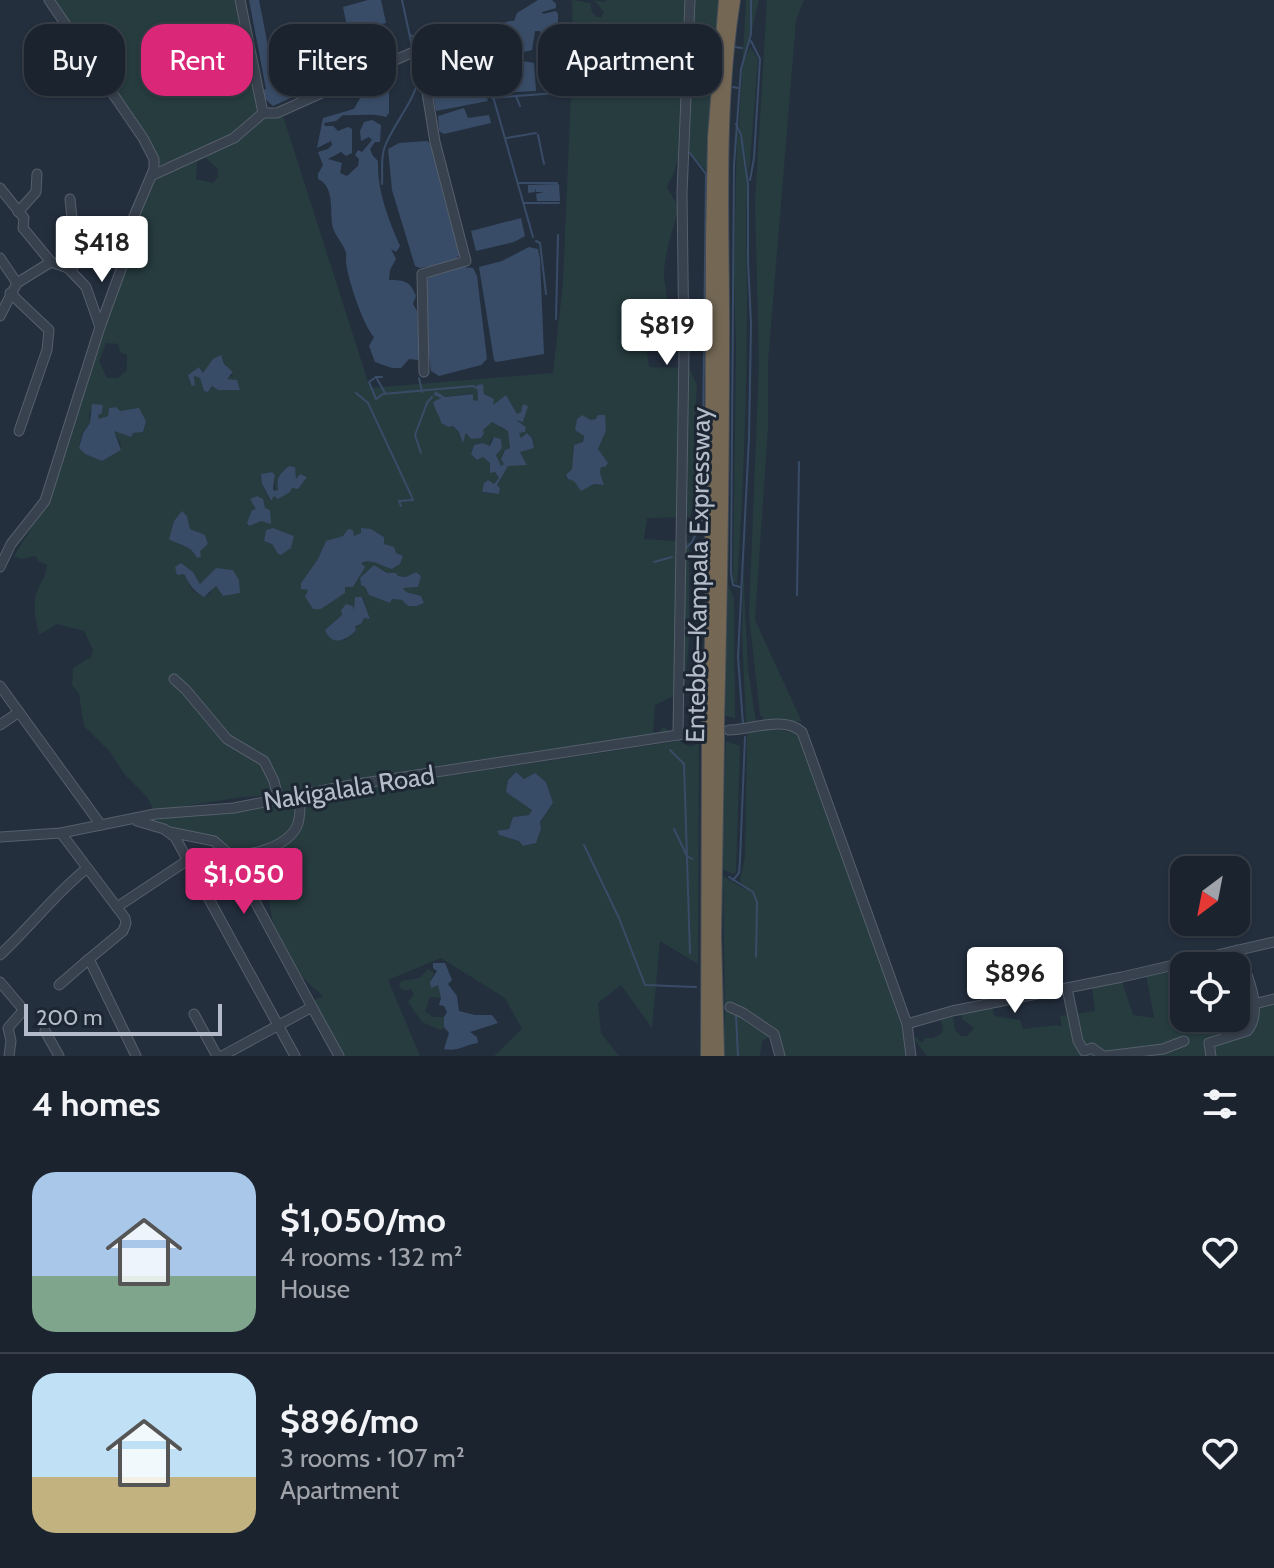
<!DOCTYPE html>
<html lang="en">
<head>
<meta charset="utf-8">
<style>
  :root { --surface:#1b232e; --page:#282f3a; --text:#f1f3f6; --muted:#a0a4aa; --line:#39404a; --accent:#db2777 }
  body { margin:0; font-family:Cabin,sans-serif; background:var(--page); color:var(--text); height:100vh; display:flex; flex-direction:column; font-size:30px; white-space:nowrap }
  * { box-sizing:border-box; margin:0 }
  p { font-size:26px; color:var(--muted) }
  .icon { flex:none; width:44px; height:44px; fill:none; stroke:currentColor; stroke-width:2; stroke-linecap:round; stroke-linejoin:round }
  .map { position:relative; height:1056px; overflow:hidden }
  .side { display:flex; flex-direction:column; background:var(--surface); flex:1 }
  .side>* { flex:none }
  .top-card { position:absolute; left:24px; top:24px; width:800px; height:72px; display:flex; gap:16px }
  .needle { width:52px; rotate:212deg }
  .controls { position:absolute; left:1170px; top:856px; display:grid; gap:16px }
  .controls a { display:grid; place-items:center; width:80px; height:80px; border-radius:16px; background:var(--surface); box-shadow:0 2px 6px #0004,0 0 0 2px var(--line); font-size:40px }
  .scale { position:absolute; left:24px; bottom:20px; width:198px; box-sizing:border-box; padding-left:8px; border:4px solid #b4bcc9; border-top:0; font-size:22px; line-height:28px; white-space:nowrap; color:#b4bcc9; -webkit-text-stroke:6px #1d2633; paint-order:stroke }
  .price { position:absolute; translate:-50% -68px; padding:0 18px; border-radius:8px; background:#fff; color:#222; font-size:26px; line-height:52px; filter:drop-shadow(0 2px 4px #0008) }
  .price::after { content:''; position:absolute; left:50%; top:48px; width:24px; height:18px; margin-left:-12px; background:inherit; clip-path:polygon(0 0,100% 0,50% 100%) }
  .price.current { background:var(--accent); color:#fff }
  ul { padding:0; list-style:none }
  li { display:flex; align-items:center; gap:24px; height:200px; padding:0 32px }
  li+li { border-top:2px solid var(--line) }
  li span { display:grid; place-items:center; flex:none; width:224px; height:160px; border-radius:24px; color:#555 }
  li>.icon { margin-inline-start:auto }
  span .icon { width:96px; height:96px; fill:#fffc; stroke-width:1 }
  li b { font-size:34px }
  h2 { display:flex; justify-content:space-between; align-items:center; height:96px; padding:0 32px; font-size:34px }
  .pill { padding:0 28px; border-radius:24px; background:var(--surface); box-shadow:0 2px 6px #0004,0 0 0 2px var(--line); font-size:28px; line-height:72px }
  .pill.current { background:var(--accent); color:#fff }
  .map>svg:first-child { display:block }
</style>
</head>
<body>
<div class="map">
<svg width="1274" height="1056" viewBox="0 0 1274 1056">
  <rect width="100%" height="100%" fill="#242f3e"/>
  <!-- green -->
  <g fill="#263c3f" fill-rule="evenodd">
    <path d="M54,0H237L260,113C239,139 192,155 160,165L139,128Z"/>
    <path d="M572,0L591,3C591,11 592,16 601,18L604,12L594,0L605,2L607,0H687C673,60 698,131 667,187L679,208C673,228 665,251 664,273C664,284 668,294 666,305L655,314L642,308L637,320L646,343L649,367L689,368L697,385L694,437L697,469L694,502L690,517L647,518L644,539L689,542V641L684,691L655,705L653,732L658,733L663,727L669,731L668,735L626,738L510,759L313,788L303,793L440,777L679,741L690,747L699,743L698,964L660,941L652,1028L621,985L598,1003L601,1033L619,1056H494L522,1029L505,998L441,958L388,980L420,1056H342L312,1001L323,996C284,964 272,937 268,887L249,895C237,873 224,838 196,832C178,829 161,828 146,819L287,795L242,797L154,811L148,798L125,775L110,752L84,726L79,694L72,685L73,668L91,657L93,650L84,631L57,624L39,635C36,620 31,604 38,589C42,580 46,575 47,565L38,561L36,556L21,559L14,556L50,498L78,400L125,265L132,228L152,182L213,148L235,140L262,118L283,116L370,388L553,373L563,283L573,44ZM589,66H592L595,72L603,66L626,70L627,77L623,90L635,89L656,77L658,78L651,88L611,97L600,94V89L604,86L605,80L618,84L620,76L613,71L603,72L597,82L592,83L585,73ZM206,158L218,169V177L213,183L196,179L197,162ZM106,343L118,344L120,352L127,355V370L118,378H107L99,361ZM221,355L224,364L233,372L232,376L226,377L227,380H236L240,389L218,390L212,386L208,392L204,391L200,378L193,376L195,385H190L188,375L199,367L204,374L213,359ZM482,384L484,394L493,399V405L506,395L517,414L521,413L523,404L527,406L524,421L516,420L526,427L525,432L519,433L521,438L527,433L533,438L534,448L520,451L527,465H508L497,485L500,488L499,494L482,493L484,483L488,480L494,484L499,478L495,472H490V463L482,456L477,460L471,454L474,445L483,443L490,446V442L494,437L501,439L502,448L496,455L501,467L504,464L501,459L504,451L510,448L509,431L500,428L499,423L492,422L482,430L484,434L481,438L471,439L469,433H466L463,442L459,432L453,426L448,427L441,423L439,413L434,407L433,402L439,401L441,398L435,395V392L445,397L473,393V401H478L477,385ZM93,405L103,406L102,413L97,414L99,419L108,416L109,408L115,407L120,411L139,409L146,421L143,431L133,433L131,437L112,430L120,442L121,450L102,461L85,454L79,447L82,433L90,423L89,414ZM582,415L591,420L597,419L599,415H604L606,431L598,449L607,463L605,467H601L600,473L604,485L594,484L581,490L574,480L568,479L566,476L572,469L574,445L582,443L584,436L576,430L577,419ZM289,466L295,467V480L300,474L307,477L298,489L292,487L290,492L278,498L275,495L271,501L269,499L262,485L261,474L272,472L275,475V491L278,490C276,477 279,473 289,466ZM182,512L187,517L189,529L205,535L208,543L199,551L201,557L197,558C190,544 180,546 170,539L174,521ZM273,528L294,536L291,548L281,555L278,554L272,544L264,541L266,530ZM348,529L353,531L354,536L362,533V529C371,531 376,531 384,537V544L393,547L396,553L403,556L400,564L392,569C380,565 373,558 360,564L364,567L353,587H344L345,593L321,609H313L305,597L308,590L302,589L301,583L318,559L326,542L343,536ZM181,563L193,572L200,584L216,568L232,570L239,580V592L223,596L216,586H213L211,593L204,597L193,591L184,574H177L176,567ZM374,565L387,573H396L398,576L406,577L416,572L421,576L418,587H403L405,592L421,596L424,603L417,606H408L402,600L392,599L390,603L369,595L365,587L361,585L360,578ZM355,597H363L370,619L364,618L361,624L354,626L356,630L345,640L332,639L325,630L342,615L341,609L346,605L352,606V611L355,612ZM515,772L524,779L535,773L546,782L553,803L540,823L541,829L536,843L523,846L519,841L499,835L497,832L509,829L513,817L529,815L532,809L506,792L508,780Z"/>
    <polygon points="695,0 719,0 714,50 707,172 688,150"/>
    <polygon points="746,0 759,0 745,59 750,47 758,59 749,174 739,124"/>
    <polygon points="767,0 804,0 796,20 768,363 768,427 755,620 802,722 765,720 760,715 749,616 759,362 755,202"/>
    <path d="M737,131C751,158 746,198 746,228C749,347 745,465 737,584L733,581L736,350L734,274Z"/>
    <polygon points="743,566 748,669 756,722 750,724 746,722 742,635"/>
    <polygon points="728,584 734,599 735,718 725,716"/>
    <polygon points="769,728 798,733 906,1024 910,1056 777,1056 777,1051 769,1037 762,1041 760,1056 722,1056 725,1019 723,876 746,890 740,880 745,857 747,734"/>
    <polygon points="726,741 740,746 736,872 733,874 720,868"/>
    <polygon points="1184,966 1184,1018 1193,1018 1196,1026 1209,1023 1209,1018 1236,1018 1236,1006 1272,999 1274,993 1274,1056 927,1056 914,1039 917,1037 920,1042 923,1042 925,1038 933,1038 942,1033 943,1027 939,1017 952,1012 955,1030 961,1036 967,1036 974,1028 962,1019 961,1011 992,1004 994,1016 1020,1020 1023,1029 1057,1025 1062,1027 1060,1016 1095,1011 1092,986 1122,981 1133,1015 1154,1018 1146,974"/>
    <polygon points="428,969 434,973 430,982 432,987 438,984 441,998 430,997 425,1011 433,1017 444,1017 444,1028 440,1030 422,1022 408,1002 414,994 411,989 405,991 399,987 401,981 420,978"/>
  </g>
  <!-- water -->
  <g fill="#394c67">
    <polygon points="249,0 259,0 276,87 292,84 295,96 273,106 265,99 263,90 266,89"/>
    <polygon points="368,0 381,0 386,23 348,32 343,7"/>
    <path d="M538,0H552L556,4V8L542,12L543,14L556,11L558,14V55L554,90H544L542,85L543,46L540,31H535L532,50L524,52L514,49L495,58L488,53C489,35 493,21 514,21L517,13Z"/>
    <polygon points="325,23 331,28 338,73 301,80 292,30"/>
    <polygon points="387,29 392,52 353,62 349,37"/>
    <polygon points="467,38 472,44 476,58 428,70 428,54"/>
    <polygon points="523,61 534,63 536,91 499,93 495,79 504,67 518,68"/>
    <polygon points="589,65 595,72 603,66 626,70 624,90 635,89 656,76 658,78 651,88 611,97 600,94 600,89 604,86 604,80 618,84 620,76 613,71 603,72 597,83 591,83 585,73"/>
    <polygon points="452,67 455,76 479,70 482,79 445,90 432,90 430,72"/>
    <path d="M382,81L389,88V113L386,117C373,113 357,116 343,115L336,121L324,123L325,126H333L338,131L348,127L352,129V153L346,156L341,152L328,159L342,163L340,173L347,176L358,166L359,159L355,155L358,150L362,152L372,140L369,137L361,141L360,131L364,122L372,120L381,125L380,142H375L370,149L373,156L378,161C377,190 388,219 400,246L396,252L391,249L396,259L390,270L389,280C405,280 410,281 416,296L413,304L417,311L420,357L418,360L409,359L401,368H392L375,362L369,346L374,337C363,325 348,280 346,262C346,258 347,253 345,250C342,242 336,237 333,228C329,213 336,187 318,179V174L323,165L318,152L328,149L332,145L331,141L317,148L323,118L354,109L364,91Z"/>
    <polygon points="458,88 461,97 485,91 488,101 436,111 433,94"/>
    <polygon points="464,108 468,118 489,115 491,123 444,134 439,131 438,116"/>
    <path d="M427,141L432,145L462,251C456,265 434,265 420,268L415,266L392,190L388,149L399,143Z"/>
    <polygon points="559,184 560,201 537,201 536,194 544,192 536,192 535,188 535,192 528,193 528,185"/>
    <polygon points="521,218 525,236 514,242 476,251 471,231"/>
    <polygon points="529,247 538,249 540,259 544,354 496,362 494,360 479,267 502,261"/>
    <polygon points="463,267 473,268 477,276 487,359 481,365 439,376 431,371 425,327 425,281 436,272"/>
    <polygon points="221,355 224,364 233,372 227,379 237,380 240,390 218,390 212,386 208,392 204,391 200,378 194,376 195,386 191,385 188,375 199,367 203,373 213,359"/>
    <path d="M483,384L484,394L494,399L493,405L506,395L517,414L521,412L523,404L528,406L523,422L516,420L526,427L525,432L519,433L521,438L527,433L532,438L534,448L520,452L527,465L508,466L497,485L500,488L499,494L482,492L484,483L488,480L494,484L499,478L495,472L490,473V463L483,457L477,460L471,454L474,445L483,443L490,446L494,437L501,439L502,448L496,455L501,466L504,464L501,459L505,450L510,448L508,431L492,422L483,430L484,434L481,438L471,439L466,433L463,443L459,432L453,426L448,427L441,423C440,415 434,410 433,402L441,398L434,395L435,391L445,397L473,394V400L478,401L477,385Z"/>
    <polygon points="92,404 103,405 102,413 98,415 99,419 108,416 109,408 116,407 120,411 139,408 146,421 143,432 133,433 131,437 114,431 121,450 102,461 85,454 79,448 83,433 90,423"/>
    <polygon points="582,415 591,420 596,419 598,415 605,415 606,431 598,449 608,463 605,467 601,467 600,473 604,485 594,484 581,491 574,481 568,479 566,475 572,469 574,445 583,442 584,436 575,430 577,419"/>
    <path d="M289,466L295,467L296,479L300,474L307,477L298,489L292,488L290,492L278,499L274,496L271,501L262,484L261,474L272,472L275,475L273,489L275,491L278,490C276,477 280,473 289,466Z"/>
    <polygon points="257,496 263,499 265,508 270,510 271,524 261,521 249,526 247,523 252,510 256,509 250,499"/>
    <path d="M182,511L187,516L190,529L205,535L208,544L200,551L201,557L197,558C190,544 180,546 169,539L174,521Z"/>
    <polygon points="273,528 294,536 291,548 281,555 278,554 272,544 264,541 266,530"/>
    <path d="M361,528L371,529L384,537V544L394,547L396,553L403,556L400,564L392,569C381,566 372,558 361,563L365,567L353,587H345V593L321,609H313L305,597L308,590L301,589V583L318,559L326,541L343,536L348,529L353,530L354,536L361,533Z"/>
    <path d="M181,563L193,572L200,584L216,568L233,570L239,580L240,593L223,596L216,586L204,597C193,591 190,585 184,574L177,575L175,567Z"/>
    <polygon points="374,565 387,573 396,573 398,576 406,577 416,572 421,576 418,587 403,588 406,592 421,596 424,603 417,606 408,606 402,600 392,599 390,603 369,595 365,587 361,585 360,578"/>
    <path d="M355,597H362L370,619L364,618L361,624L355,626L356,630C346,641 332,647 325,630L342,615L341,610L346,604L353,606L354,611Z"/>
    <polygon points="516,772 524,779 535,773 546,782 553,803 540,822 541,829 536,843 523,846 519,841 499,835 497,831 509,829 513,817 529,815 532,810 506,792 508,780"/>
    <path d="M433,963H445L452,980L448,984L457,996L459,1011L475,1015H492L498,1023L470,1032L477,1037L478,1043C464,1045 458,1052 444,1049L449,1033L444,1027V1017L447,1012L444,1006L439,1005L441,998L438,985L431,988L430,982L437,971L433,968Z"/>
  </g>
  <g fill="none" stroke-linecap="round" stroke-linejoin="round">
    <!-- stream -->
    <g stroke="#394c67" stroke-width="2">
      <polyline points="402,0 412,46"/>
      <polyline points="475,33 533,237"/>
      <polyline points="410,35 418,39"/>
      <polyline points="428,46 462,30 472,29"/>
      <polyline points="735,47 742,48"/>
      <polyline points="420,80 424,101"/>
      <polyline points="733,87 738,88"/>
      <polyline points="516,96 558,93"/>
      <polyline points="492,98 516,96 520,106"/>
      <polyline points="736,124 741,135 748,184 748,260 751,324 749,438 738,657 743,724"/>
      <polyline points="538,135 544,164"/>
      <polyline points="507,138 536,133"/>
      <polyline points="750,180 754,158 760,59 751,41"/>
      <polyline points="518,183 557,183"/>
      <path d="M382,184C383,171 380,159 385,146C395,121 417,99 420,71"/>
      <polyline points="524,203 559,203"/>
      <polyline points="536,241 540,243 546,294"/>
      <polyline points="556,319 558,235"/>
      <polyline points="376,377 369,382 376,399 383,394 473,386 477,388"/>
      <polyline points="382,377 376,377 385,393"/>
      <polyline points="419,378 422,392"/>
      <polyline points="356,393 368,403 411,495 413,500 399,501 401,506"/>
      <polyline points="421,453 415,435 427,403 432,397"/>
      <polyline points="687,547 692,542 702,521 706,174 690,153"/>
      <polyline points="654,562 672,557"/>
      <polyline points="740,587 733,585 731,573 734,165 741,69 751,34 751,0"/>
      <polyline points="797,595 799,462"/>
      <polyline points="670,750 684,764 690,953"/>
      <polyline points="674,829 687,856 692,859"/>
      <polyline points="584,845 619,918 645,985 696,987"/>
      <polyline points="729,877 753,892 757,902 756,957"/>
      <polyline points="733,880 739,873 740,860 745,737"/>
      <polyline points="736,1015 738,1056"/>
    </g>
    <!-- minor casing -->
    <g stroke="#565f6c" stroke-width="11">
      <g id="minor">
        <polyline points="240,0 263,113 277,113 420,49 435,142 466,261 422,274 424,372"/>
        <polyline points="153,175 234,138 263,113"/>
        <polyline points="0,188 24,218 23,228 51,262"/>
        <polyline points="70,199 72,218 98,245"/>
        <polyline points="18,212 36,192 37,174"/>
        <polyline points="0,258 17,283"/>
        <polyline points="68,268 86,287 100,327"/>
        <polyline points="10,293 49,330 47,350 19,431"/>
        <polyline points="0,316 17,283 51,262 68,268 73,266 110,236 129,228"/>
        <polyline points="0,567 11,544 45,501 100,327 123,264 129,228 154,169 154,159 143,138 49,0"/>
        <polyline points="174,679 186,690 227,739 264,761 274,781 278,798"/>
        <polyline points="0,686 101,825"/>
        <polyline points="0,725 19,712"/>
        <path d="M729,730C751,730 784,715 802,732L907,1024L911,1056"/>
        <polyline points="678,735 684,352 682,193 690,0"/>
        <polyline points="137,821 164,829 175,837 295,1056"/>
        <polyline points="170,832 214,841 230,855 312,1007"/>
        <polyline points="61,833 125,918 126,923 123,931 89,959 136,1056"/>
        <polyline points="0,837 61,833 155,814 234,808 351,785 697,732"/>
        <path d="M230,855C252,856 287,847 297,826C301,818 300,803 300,794"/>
        <polyline points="117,907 188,860"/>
        <path d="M0,955C30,927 55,894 86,869"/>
        <polyline points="0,982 22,1008 21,1013 8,1028 11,1041 9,1056"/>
        <polyline points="59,985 89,959"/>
        <polyline points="1067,988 1078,1041 1084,1051 1092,1048 1103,1056"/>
        <polyline points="1254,1004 1274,999"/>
        <polyline points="730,1007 743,1013 774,1034 780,1056"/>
        <polyline points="194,1014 217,1056"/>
        <polyline points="907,1024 952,1011 1122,977 1274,942"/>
        <polyline points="45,1031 59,1056"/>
        <polyline points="222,1056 312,1007 339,1056"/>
        <polyline points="1106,1056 1163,1049 1184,1041"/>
        <path d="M1211,1056L1209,1043L1247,1031C1265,1011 1246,971 1237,950"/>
      </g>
    </g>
    <!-- highway casing -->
    <g stroke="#434c59" stroke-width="14">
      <g id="highway">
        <polyline points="708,721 711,641 712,240 714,137 725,0"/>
        <path d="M718,722C721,599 723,475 723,352C724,235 716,115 734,0"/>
        <polyline points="707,1056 708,741"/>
        <polyline points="718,1056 715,935 718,742"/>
      </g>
    </g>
    <!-- minor -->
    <use href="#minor" stroke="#38414e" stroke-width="9"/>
    <!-- highway -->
    <use href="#highway" stroke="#746855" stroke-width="12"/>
    <!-- highway-bridge casing -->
    <g stroke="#434c59" stroke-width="14" stroke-linecap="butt">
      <g id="highway-bridge">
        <polyline points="718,722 718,742"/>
        <polyline points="708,741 708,721"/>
      </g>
    </g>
    <!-- highway-bridge -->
    <use href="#highway-bridge" stroke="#746855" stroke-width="12"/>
  </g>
  <g text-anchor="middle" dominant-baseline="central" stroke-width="6" stroke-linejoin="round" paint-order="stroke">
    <!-- street labels -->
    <g font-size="26" fill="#b4bcc9" stroke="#1d2633">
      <text transform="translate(698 575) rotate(-89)">Entebbe–Kampala Expressway</text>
      <text transform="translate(349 788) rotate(-9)">Nakigalala Road</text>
    </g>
  </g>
</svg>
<div class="controls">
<a><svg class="needle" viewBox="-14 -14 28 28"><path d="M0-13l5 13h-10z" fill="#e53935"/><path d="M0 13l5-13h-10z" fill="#a0a4aa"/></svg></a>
<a><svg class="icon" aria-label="locate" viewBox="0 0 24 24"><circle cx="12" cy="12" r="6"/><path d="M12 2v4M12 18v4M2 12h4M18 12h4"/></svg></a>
</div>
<div class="scale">200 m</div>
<b class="price" style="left:102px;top:284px">$418</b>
<b class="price" style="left:667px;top:367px">$819</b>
<b class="price current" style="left:244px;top:916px">$1,050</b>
<b class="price" style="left:1015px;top:1015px">$896</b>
<div class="top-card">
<a class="pill">Buy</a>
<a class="pill current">Rent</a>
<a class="pill">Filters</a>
<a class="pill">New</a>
<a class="pill">Apartment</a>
</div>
</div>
<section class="side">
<h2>4 homes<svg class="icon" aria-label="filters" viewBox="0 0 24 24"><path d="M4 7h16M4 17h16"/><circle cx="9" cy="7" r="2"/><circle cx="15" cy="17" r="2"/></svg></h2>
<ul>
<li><span style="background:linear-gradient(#a9c7e8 65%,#7fa58c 0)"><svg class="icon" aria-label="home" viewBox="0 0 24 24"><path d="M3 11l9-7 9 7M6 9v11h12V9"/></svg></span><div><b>$1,050/mo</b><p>4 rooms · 132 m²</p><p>House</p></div><svg class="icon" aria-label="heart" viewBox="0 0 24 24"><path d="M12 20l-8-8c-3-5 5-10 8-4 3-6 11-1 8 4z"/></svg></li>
<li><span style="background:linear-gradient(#bfe0f5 65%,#c2b280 0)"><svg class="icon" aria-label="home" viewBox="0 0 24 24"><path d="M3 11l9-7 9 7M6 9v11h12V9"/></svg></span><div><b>$896/mo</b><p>3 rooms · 107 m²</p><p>Apartment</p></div><svg class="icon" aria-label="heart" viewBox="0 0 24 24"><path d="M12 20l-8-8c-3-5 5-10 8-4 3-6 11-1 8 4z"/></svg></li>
</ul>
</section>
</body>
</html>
